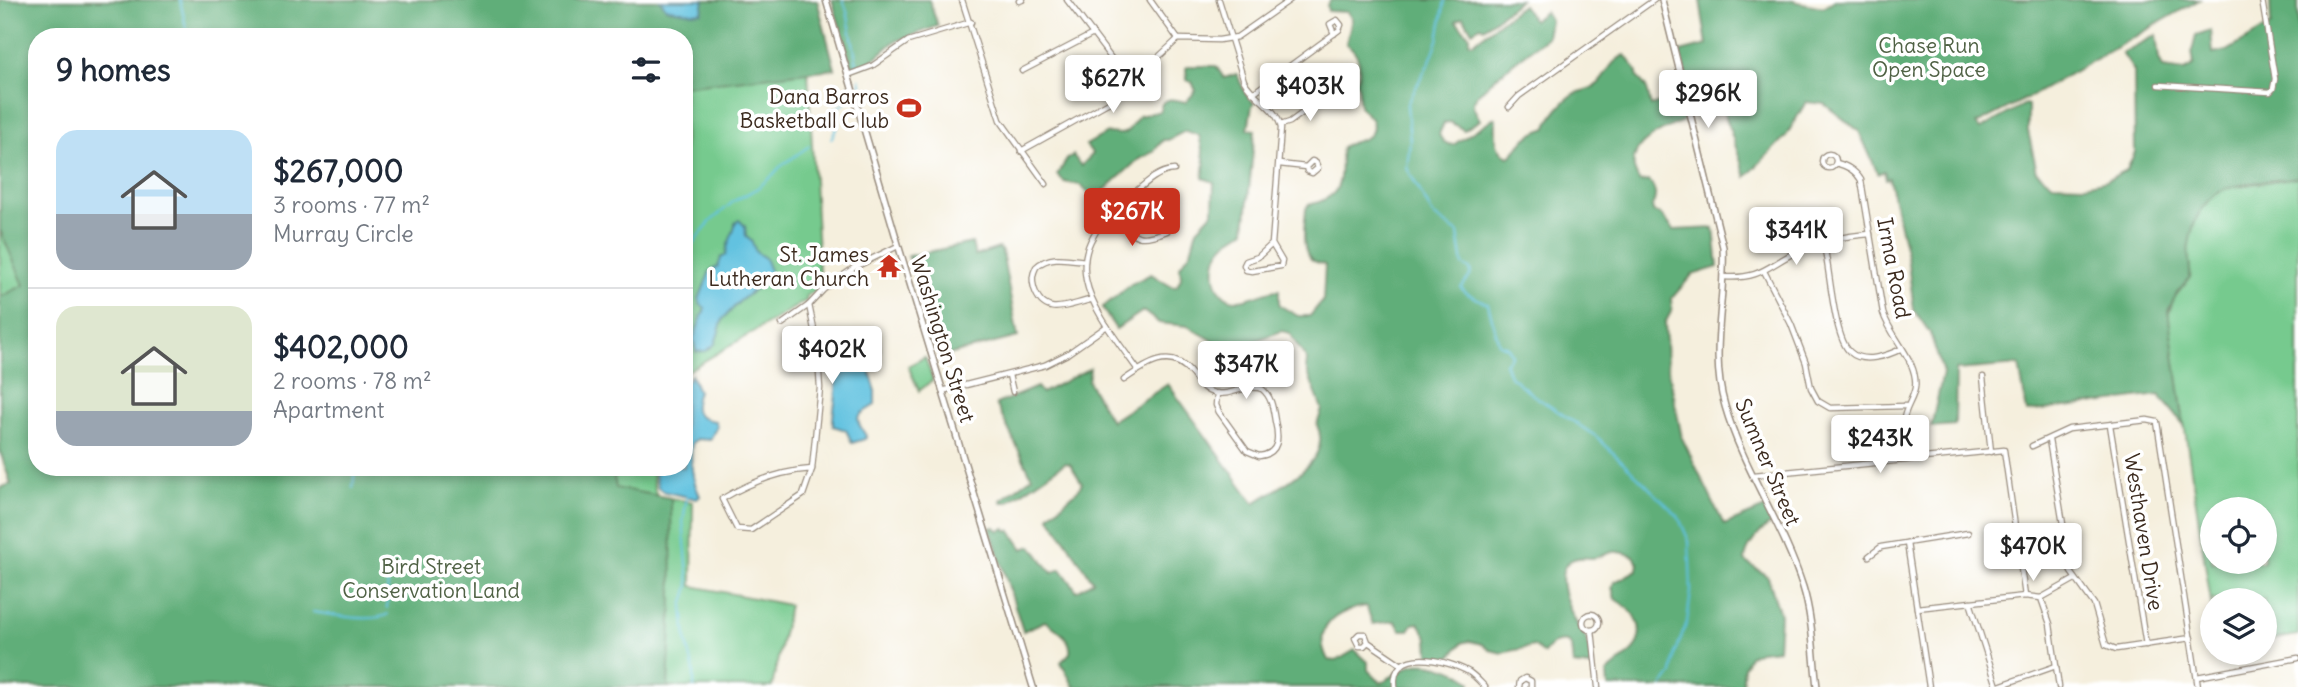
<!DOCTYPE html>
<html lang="en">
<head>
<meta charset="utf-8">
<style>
  :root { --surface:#fff; --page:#f2f2f3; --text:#1f2937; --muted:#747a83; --line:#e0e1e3; --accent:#c8321e }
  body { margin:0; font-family:Delius,sans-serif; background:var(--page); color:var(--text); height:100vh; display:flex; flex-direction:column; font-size:26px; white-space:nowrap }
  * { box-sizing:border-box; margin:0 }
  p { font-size:23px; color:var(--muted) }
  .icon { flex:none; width:38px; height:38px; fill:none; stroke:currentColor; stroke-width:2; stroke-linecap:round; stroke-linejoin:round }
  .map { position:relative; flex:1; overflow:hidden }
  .details { position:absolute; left:28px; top:28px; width:665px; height:448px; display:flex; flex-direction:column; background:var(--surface); border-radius:28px; box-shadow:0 4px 10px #0003 }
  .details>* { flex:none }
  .controls { position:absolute; left:2200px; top:497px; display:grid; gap:14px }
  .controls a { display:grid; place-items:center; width:77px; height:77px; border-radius:50%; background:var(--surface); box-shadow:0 4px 10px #0003; font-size:35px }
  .price { position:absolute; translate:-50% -60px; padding:0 16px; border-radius:7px; background:#fff; color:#222; font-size:23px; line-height:46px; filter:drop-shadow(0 2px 4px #0008) }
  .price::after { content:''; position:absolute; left:50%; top:42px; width:21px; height:16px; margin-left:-10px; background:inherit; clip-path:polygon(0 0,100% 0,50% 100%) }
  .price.active { background:var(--accent); color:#fff }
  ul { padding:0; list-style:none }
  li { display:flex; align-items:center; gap:21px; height:175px; padding:0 28px }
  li+li { border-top:2px solid var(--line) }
  li span { display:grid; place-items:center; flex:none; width:196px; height:140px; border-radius:21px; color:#555 }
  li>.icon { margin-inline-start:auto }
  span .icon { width:84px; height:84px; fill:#fffc; stroke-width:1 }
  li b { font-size:30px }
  h2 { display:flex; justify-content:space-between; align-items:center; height:84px; padding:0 28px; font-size:30px }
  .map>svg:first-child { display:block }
</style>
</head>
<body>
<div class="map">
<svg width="2298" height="687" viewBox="0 0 2298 687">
  <rect width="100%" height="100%" fill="#fff"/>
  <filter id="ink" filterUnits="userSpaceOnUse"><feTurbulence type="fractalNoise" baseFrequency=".0143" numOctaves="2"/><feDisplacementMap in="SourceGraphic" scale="14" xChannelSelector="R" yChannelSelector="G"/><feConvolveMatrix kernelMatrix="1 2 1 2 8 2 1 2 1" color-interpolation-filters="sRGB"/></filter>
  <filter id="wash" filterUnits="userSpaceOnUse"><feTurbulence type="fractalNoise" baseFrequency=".00686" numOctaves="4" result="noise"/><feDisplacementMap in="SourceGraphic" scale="28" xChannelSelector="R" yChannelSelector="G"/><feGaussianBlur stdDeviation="1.57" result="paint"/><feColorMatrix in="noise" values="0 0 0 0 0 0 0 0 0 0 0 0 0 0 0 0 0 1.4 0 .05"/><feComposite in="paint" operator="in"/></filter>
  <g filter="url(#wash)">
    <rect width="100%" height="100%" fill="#f5efdd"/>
    <!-- green -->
    <g fill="#76ca8e" stroke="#587a56" stroke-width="2" fill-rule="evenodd">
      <polygon points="0,0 804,0 820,289 806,296 807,300 684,373 684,37 37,37 37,467 651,467 655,491 658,496 693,502 692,586 789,605 772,687 111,687 0,488 11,484 0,451"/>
      <path d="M2298,177V635L2265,641L2264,600H2212V609L2168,317L2173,299L2190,278C2191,269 2188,260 2188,250C2189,226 2201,196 2226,188ZM2212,509H2264V562H2212Z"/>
      <polygon points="925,357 933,380 919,391 908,366"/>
    </g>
    <!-- forest -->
    <g fill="#60ae79" stroke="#4e6c4c" stroke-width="2">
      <polygon points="0,0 660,0 669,9 702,12 704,0 817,0 835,69 684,86 684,37 37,37 37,467 612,467 616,488 671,498 672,602 668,687 0,687 0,488 11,484 0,451 0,297 24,285 0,230"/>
      <polygon points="832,0 929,0 938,26 894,42 867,65 852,67"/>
      <path d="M1331,0H1520L1484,28L1481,26L1472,31L1463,17L1456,21L1470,36L1469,42L1473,43L1522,5L1533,20L1545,12L1550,20L1547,37C1535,47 1473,91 1473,104C1473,109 1478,115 1480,120L1464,130L1450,122L1444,123L1439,134C1442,142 1446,144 1453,145L1494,118L1496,119C1496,133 1493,151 1509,157C1516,153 1516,149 1521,143C1529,135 1537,131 1547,128C1549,118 1564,100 1574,94C1583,90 1592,90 1599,83C1610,71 1608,63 1625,55L1636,70L1638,78C1650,89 1647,92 1651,106L1679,96L1686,119C1660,132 1617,147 1640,182L1649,181C1656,190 1657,197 1652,206L1653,212L1660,214L1674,230L1714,228L1718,267L1692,275L1671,299L1672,310L1665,323L1667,363L1682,438L1724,525L1765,508L1772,523C1760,531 1745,547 1745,561L1768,577L1780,615L1778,649L1760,651L1749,656L1744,667L1742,687H1608L1607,673C1615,665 1631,655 1636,646C1647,624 1632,609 1615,599L1612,587L1615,582L1637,570L1638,563L1634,556C1627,554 1620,551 1613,552C1605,553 1600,558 1592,558C1585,558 1577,556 1570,561C1550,574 1574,622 1584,635C1590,643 1590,658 1592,667L1573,665L1571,646L1568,642C1555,640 1551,645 1543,654L1534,646L1502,653L1490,650L1482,644L1469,641L1462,643C1447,660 1454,660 1429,655L1428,638L1419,623L1413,624L1409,630H1401L1395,621L1373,624L1366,606C1336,611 1311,627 1328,660L1336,661L1355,650L1368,662V670L1381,683C1388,679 1406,667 1411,665C1428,660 1460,670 1471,682L1470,687H1074L1061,662L1070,653C1072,637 1057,630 1045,621L1023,631L990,528L995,527L999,531L1005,528L1008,531L1010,530L1023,549L1032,546L1052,573L1061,569L1077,591L1093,581L1049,516L1079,489L1082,483L1070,464L1065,463L1008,502H1002L1001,500L1032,477L996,404L1037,387L1042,393L1090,368L1088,381L1111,421L1168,384L1254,503C1281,486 1334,462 1317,425L1322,409L1306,368L1307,360L1289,333L1282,331L1238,347L1221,345L1187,326L1159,323L1143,311L1116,329L1102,308L1131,284L1151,274L1172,287L1177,286L1181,278L1180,266L1191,251L1197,229L1213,212C1213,208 1214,183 1214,182L1203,178L1205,163L1199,135L1185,131L1168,140H1163L1153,152L1139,159L1095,199L1080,185L1064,182L1057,175L1068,158L1073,155L1081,166L1093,154L1086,145L1107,133L1121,134L1127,132L1139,116L1161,111V105C1168,96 1176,100 1186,102L1196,91L1192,82L1187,80L1186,68L1189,66H1216L1224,78L1237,74L1246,95L1254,103L1252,106L1248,129L1255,130L1245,230C1238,235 1228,240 1223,246C1209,261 1212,298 1236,300C1250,301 1264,290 1279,290V305L1298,316H1310L1323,300L1325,265C1321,263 1317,263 1314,261C1299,253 1305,223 1306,209L1308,205C1348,196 1338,178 1342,147C1351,140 1378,142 1372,121C1370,116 1364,113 1361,108C1356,99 1362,90 1356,82C1362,68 1360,52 1346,44L1352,19L1347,12L1328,11L1327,5Z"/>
      <path d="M1700,0H1787L1823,7L1835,0H2199L2031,96L1976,124L1980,129L2025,104L2028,105V131L2037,172L2053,184L2085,185L2107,180L2127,170L2135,152L2134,71L2122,53L2156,35L2159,59L2163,68L2185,71L2194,65L2192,51L2196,35L2211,30L2213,54L2227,51L2271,25L2270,0H2298V177C2243,186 2200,177 2189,245C2187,256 2191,267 2190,278L2177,293L2168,311L2184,425L2159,395L2027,412L2019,365L1956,370L1955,425L1931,427L1943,373L1930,333L1914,310L1907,256L1889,178L1886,179L1884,171L1878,174L1859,131L1824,104L1806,102L1786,136L1746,177L1721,103L1696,116L1680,52L1707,45Z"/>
      <polygon points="972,243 975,256 999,248 1002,252 1018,337 940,357 908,256"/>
    </g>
    <!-- water -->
    <g fill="#62c2e0" stroke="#4e767f" stroke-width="2">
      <polygon points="660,0 704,0 702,12 692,13 666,8"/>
      <path d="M739,220L745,226L746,236L752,242L756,252L765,258L772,276L740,301L723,319L715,344L706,351L696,352L693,339L705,308L700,304L699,299L710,271L718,267L721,258L726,254C727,240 735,234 735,223Z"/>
      <path d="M861,334L876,336L879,341L880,351L871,355L868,365L875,388V405L862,413L858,418L859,424L866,436L865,439L852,443L846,430L833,426C832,413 836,403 836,391C836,373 834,357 840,339Z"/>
      <path d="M691,375L698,391C691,412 694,418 715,421L717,426L710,440L697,439L692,443C690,462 692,480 700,496L697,499L665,492L658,488L653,467H684V385Z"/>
    </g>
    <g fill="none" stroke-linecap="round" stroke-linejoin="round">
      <!-- stream -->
      <g stroke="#62c2e0" stroke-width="2">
        <polyline points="180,0 188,37"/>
        <polyline points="843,0 847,11 857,64"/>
        <polyline points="1445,0 1438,40 1430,61 1407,104 1410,141 1407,168 1433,215 1458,233 1463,265 1471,270 1470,276 1461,288 1466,293 1488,304 1499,344 1508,347 1512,355 1505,363 1510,376 1533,395 1597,437 1678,516 1689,541 1691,591 1687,622 1675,654 1672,674 1662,687"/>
        <polyline points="860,79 863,95"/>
        <polyline points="831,139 838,125 835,109 847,102"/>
        <polyline points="684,257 686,252 711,221 734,201 756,189 771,177 780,167 809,146"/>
        <polyline points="353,488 355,467"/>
        <polyline points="687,496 683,522 689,586 683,606 686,639 694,671 694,687"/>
        <polyline points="387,608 388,568"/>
        <path d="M313,612C331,615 374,623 388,614"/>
      </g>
    </g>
  </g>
  <g filter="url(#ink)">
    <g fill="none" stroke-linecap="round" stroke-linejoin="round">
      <!-- minor casing -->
      <g stroke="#988c7e" stroke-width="7">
        <g id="minor">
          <polyline points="962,0 1000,120 1046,184"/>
          <polyline points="1067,0 1130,83"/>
          <polyline points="1150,0 1178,39"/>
          <path d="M1219,0L1244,81C1254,99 1277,107 1281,128L1272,244L1258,257L1246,261L1244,265L1246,270L1252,271L1281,266L1282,261L1272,244"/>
          <polyline points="1019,1 1022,0"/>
          <polyline points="1022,71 1093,34"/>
          <polyline points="848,75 872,66 908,41 971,22"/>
          <polyline points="2158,85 2270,92 2273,89 2275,79 2262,0"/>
          <polyline points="1253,93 1339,30 1341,25 1337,20 1330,24 1334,34"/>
          <polyline points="1509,107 1519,96 1654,0"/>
          <polyline points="1281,125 1290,122 1335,89 1342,84 1347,84 1350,89 1348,93 1344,95 1335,89"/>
          <polyline points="1021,151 1111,101 1178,39 1219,40 1237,37 1290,0"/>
          <circle cx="1829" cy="161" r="7"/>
          <path d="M1836,163C1847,166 1855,170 1861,180L1883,313C1891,338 1919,362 1915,388C1913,399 1906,407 1904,418"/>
          <polyline points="1279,164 1306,167 1312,161 1316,163 1318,168 1312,173 1307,171 1306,167"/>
          <path d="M1111,212C1134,235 1134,244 1167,231"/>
          <path d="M1823,241C1830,266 1833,337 1850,352C1863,364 1887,356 1901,349"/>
          <path d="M1085,261C1068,259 1050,254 1036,267C1032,275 1032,280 1034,288C1044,319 1067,305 1090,300"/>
          <polyline points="1764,271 1791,324 1806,363 1811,388 1818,401 1830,408 1906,406"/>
          <path d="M1724,277C1762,280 1769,264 1800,250C1822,240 1846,236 1870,234"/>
          <polyline points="809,305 817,344 820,388 812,469"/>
          <polyline points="782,324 809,305 823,290 855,267 898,246"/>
          <path d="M1138,370C1095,310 1050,260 1125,201C1140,189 1155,171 1174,170"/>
          <polyline points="1009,375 1013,392"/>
          <polyline points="1983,377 1991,452"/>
          <path d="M1124,380C1144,366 1170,347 1190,372C1198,381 1202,390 1214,393C1231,397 1245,383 1262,389C1272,397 1273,409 1275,421C1279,437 1280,454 1259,456L1247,451L1219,412L1216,405L1217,393"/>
          <polyline points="942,391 1045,365 1067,354 1107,326"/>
          <polyline points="2110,425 2146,645"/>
          <polyline points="2049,440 2071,572 2094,604 2106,645 2116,649 2191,638"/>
          <polyline points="2032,446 2069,429 2147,420 2157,422 2198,687"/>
          <path d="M812,469L803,495L751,530L737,529L722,499C749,483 780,471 812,469Z"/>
          <polyline points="1754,475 2004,450 2025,596"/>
          <polyline points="1907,543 1929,687"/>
          <polyline points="1869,556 1881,547 1968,533"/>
          <polyline points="2041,598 2075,579"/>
          <polyline points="1970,602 1997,686"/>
          <polyline points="1917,608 2025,596 2041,598 2050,624 2059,687"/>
          <circle cx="1591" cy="622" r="8"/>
          <polyline points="1592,630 1598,687"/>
          <polyline points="1368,642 1364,646 1359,646 1355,638 1359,634 1365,634 1368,642 1402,665"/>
          <polyline points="2197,677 2298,658"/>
          <path d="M1395,687C1390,645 1447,660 1469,672C1475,676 1480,682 1485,687"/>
          <polyline points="1519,687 1520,681 1525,678 1531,681 1531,687"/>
          <polyline points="1996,687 2056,666"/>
        </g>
      </g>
      <!-- major casing -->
      <g stroke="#988c7e" stroke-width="8">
        <g id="major">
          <polyline points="826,0 900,251 1033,687"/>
          <path d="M1662,0L1723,247C1726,301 1709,352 1725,406C1743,469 1783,524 1803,587C1813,619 1813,654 1817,687"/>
        </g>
      </g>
      <!-- minor -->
      <use href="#minor" stroke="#fff" stroke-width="4.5"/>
      <!-- major -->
      <use href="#major" stroke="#fff" stroke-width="5"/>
    </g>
  </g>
  <!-- icons -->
  <defs>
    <g id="stadium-bare" transform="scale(1.89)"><path d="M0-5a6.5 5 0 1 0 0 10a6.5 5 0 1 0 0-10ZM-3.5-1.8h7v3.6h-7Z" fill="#c8321e" stroke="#fff" stroke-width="2.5" paint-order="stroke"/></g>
    <g id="temple-bare" transform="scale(1.89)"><path d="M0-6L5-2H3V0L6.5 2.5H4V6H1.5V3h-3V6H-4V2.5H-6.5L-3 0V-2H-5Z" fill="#c8321e" stroke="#fff" stroke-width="2.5" paint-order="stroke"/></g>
  </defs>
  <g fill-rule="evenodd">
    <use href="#stadium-bare" x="909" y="108"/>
    <use href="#temple-bare" x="889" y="266"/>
  </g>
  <g text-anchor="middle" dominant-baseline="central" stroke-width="7" stroke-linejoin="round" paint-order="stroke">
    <!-- park labels -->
    <g font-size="21" fill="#506245" stroke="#fff">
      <text x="1929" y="45">Chase Run<tspan x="1929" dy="24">Open Space</tspan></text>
      <text x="431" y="566">Bird Street<tspan x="431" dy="24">Conservation Land</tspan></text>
    </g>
    <!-- poi labels -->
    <g font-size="21" fill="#3b2a1e" stroke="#fff" text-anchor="end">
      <text x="889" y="96">Dana Barros<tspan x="889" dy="24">Basketball C lub</tspan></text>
      <text x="869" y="254">St. James<tspan x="869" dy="24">Lutheran Church</tspan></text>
    </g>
    <!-- street labels -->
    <g font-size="21" fill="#3b2a1e" stroke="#fff">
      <text transform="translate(1894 268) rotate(79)">Irma Road</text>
      <text transform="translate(943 339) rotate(73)">Washington Street</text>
      <text transform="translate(1768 462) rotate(67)">Sumner Street</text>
      <text transform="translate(2144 532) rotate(81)">Westhaven Drive</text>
    </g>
  </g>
</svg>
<div class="controls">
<a><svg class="icon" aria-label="locate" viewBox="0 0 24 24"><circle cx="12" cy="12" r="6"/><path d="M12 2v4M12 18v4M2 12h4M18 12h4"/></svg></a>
<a><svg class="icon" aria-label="layers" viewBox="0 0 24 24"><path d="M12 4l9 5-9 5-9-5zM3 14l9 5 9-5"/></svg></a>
</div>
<b class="price" style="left:1113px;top:115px">$627K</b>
<b class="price" style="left:1310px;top:123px">$403K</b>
<b class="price" style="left:1708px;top:130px">$296K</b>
<b class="price active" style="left:1132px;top:248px">$267K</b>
<b class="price" style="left:1796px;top:267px">$341K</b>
<b class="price" style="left:832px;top:386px">$402K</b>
<b class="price" style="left:1246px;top:401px">$347K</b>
<b class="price" style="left:1880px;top:475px">$243K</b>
<b class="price" style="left:2033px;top:583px">$470K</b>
<section class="details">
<h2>9 homes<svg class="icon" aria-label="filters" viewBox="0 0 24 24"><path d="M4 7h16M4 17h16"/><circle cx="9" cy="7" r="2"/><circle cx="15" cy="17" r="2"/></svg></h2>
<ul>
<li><span style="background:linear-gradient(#bfe0f5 60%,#9aa5b1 0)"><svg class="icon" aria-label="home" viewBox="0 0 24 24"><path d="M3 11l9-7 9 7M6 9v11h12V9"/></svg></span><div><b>$267,000</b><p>3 rooms · 77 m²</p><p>Murray Circle</p></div></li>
<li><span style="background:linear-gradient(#dfe7d0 75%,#9aa5b1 0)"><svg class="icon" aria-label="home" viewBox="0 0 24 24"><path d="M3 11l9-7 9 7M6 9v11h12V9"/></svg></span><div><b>$402,000</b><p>2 rooms · 78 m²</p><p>Apartment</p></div></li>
</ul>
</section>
</div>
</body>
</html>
